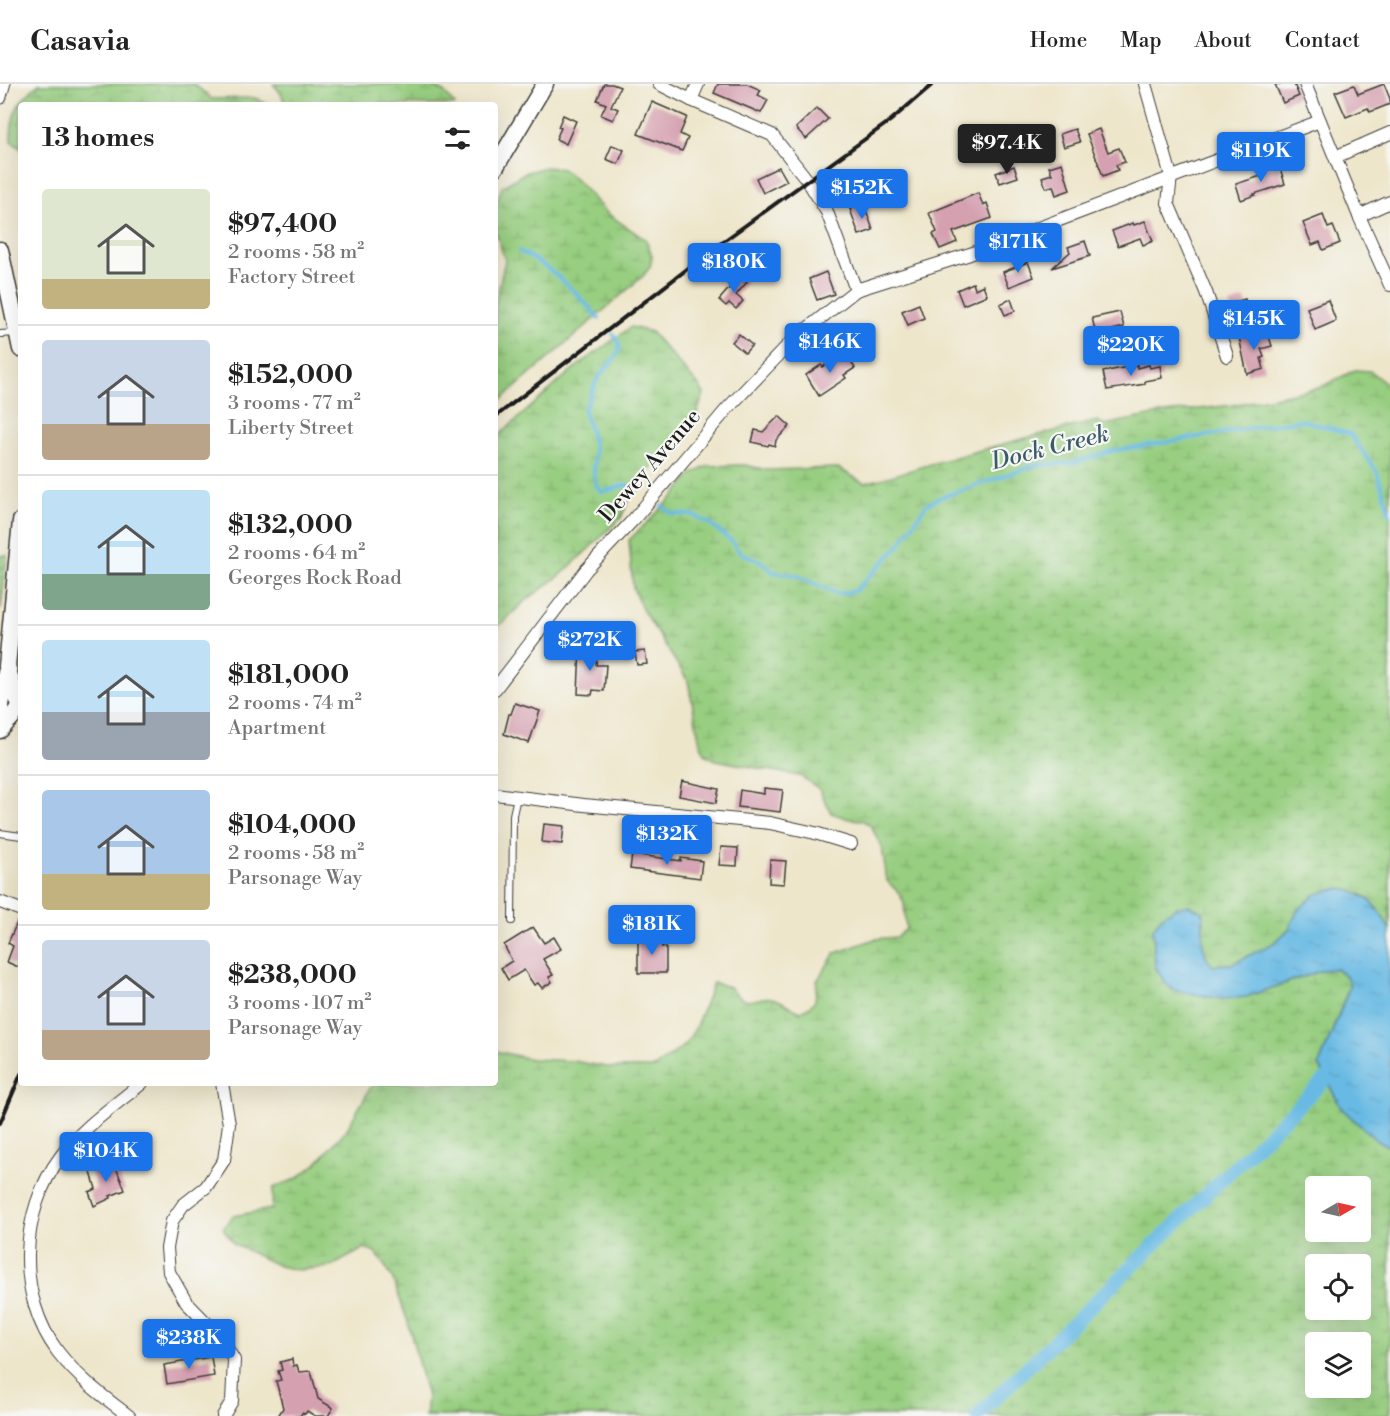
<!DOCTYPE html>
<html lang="en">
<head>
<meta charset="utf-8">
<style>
  :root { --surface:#fff; --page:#f6f6f6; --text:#222; --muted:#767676; --line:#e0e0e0; --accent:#1a73e8 }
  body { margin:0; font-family:"Libre Bodoni",serif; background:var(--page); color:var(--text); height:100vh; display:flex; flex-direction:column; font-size:22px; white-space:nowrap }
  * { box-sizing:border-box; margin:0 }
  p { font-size:20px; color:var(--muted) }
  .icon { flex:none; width:33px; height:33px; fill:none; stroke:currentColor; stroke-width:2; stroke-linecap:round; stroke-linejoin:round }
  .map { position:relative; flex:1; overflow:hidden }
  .drawer { position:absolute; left:18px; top:18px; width:480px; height:984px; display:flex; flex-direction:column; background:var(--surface); border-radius:6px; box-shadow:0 6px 24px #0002 }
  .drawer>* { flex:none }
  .needle { width:39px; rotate:81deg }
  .controls { position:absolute; left:1305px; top:1092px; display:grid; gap:12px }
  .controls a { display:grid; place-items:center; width:66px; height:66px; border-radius:6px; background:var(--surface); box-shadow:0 6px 24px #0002; font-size:30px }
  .price { position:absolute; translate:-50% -51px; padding:0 14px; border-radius:6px; background:var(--accent); color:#fff; font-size:20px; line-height:39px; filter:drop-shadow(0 2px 3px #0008) }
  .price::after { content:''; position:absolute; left:50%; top:36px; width:18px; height:14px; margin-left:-9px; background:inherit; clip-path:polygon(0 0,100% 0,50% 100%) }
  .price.selected { background:#222; color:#fff }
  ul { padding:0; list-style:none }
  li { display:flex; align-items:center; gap:18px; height:150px; padding:0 24px }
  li+li { border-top:2px solid var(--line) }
  li span { display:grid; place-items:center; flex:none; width:168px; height:120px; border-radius:6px; color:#555 }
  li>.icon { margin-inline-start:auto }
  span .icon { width:72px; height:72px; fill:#fffc; stroke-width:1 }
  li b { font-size:26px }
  h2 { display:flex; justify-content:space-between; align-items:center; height:72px; padding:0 24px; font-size:26px }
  header { display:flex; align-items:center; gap:36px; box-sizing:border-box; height:84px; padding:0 30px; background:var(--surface); border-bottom:2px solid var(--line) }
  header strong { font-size:28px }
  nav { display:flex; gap:33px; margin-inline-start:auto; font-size:21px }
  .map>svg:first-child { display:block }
</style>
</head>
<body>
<header>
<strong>Casavia</strong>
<nav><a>Home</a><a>Map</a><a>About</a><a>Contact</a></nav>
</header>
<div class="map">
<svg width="1390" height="1332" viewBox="0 0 1390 1332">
  <defs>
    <pattern id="grass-dots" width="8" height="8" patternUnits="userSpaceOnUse" patternTransform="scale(1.5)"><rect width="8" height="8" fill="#97ce80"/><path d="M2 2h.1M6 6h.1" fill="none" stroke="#82b06e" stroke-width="1.8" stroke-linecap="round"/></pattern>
    <pattern id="wetland-marsh" width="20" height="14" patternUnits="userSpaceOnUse" patternTransform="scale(1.5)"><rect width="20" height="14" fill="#97ce80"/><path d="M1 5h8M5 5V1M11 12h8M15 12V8" fill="none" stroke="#82b06e"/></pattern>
    <pattern id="water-ripples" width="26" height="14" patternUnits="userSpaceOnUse" patternTransform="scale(1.5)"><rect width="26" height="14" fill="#68bae4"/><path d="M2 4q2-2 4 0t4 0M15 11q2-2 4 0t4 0" fill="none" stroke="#5a9fc3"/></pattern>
  </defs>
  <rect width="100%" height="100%" fill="#f6f6f2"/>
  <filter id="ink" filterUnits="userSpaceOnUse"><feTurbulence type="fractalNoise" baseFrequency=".0167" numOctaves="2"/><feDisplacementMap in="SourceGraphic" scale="12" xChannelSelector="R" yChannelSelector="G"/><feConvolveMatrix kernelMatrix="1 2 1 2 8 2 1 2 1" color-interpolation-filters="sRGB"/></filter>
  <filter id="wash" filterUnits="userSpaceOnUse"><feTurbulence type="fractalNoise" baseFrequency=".008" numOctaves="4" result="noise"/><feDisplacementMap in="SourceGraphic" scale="24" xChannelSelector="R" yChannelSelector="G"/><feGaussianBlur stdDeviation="1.35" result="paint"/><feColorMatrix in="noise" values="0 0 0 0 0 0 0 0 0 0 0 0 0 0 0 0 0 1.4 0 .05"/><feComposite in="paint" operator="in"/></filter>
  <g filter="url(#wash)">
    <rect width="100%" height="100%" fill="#eee6cb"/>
    <!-- grass -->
    <polygon fill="url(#grass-dots)" stroke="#5a754e" stroke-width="1.5" points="7,471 1,525 0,525 0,472"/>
    <!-- wetland -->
    <g fill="url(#wetland-marsh)" stroke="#5a754e" stroke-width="1.5" fill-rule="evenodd">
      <path d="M39,0H194L212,15L255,14L269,21H21V65L11,57C11,28 17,18 39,0Z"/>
      <polygon points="273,0 427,0 443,7 455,21 286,21 280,8"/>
      <polygon points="546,83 562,85 571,91 608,130 646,156 652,172 650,183 643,192 495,321 495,221 505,176 495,146 495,124 502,103 524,89"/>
      <polygon points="631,243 651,248 700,303 704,310 695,334 662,374 637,397 621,434 562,490 524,518 495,546 495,355 572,286"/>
      <path d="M1355,286L1370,287L1390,303V846C1382,831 1374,816 1359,809L1298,826L1289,845L1274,859L1232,880L1213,882C1201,869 1200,854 1204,837L1153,845L1155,882L1173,906L1222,915L1246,913L1323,886L1336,885L1346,892L1350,901L1319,981L1341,1024L1390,1063V1332H425L427,1313L408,1238L392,1193L377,1170L365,1164L330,1183L298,1186L279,1182L234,1160L223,1144L233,1132L272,1125L273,1104L296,1095L316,1080L347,1045L373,999H495V967L531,975L573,977L612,984H654L685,961L695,945L713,899L730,903C751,931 757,906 778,916C785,919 792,924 800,928L810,922L815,917L817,897L835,869L875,855L897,853L906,845L904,819L899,809L887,797L882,764L871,742L862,736L849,735L831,729L819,705L800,692L716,676L706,671L700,659L688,597L642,525L633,504L629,456L676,410L692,390L708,382L745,381L767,386L838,384L864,399C893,393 920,382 949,375C998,361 1048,348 1098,337L1104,341L1165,329L1233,321L1319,304ZM1316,1102H1360V1148H1316ZM1316,1180H1360V1226H1316ZM1316,1258H1360V1304H1316Z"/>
    </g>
    <!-- water -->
    <path fill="url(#water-ripples)" stroke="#426b80" stroke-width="1.5" d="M1341,804C1370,812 1377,820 1390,846V1063L1377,1057L1341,1024L1319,981L1350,902L1346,892L1336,885L1323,886L1246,913L1222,915L1173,906L1165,899L1155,882L1153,845L1161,833L1175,824L1189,821L1203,828C1205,848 1197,865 1213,882L1232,880L1274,859L1289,845L1298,826L1316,810Z"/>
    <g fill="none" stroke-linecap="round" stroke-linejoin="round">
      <!-- stream -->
      <g stroke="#68bae4" stroke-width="4">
        <path d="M519,167C550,182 577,208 599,235"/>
        <path d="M613,250C631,268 606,280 598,294C593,304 589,316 584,326C587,338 592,350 594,363C596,376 589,398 602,408L626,401L637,406"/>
        <polyline points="662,422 673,430 693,431 710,440 731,457 741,469 762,478 773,488 795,491 838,510 855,507 898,463 926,421 939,414 1036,381 1073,379 1112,367 1302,336 1350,350 1377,388 1390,430"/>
      </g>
      <!-- canal -->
      <polyline stroke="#68bae4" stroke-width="14" points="977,1332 1326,995"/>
    </g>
    <g id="blocks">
      <!-- building -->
      <g fill="#d5a1b1">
        <polygon points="604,0 612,0 620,3 611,22 618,25 613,36 601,31 606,20 597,16"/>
        <polygon points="718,0 747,0 761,6 758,11 768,16 761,29 714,9"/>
        <polygon points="1275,0 1294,0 1299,12 1283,19"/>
        <polygon points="1384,0 1390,15 1390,20 1370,28 1368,24 1346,33 1335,8 1354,1 1358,10"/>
        <polygon points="652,18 687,33 680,50 688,54 682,67 638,50"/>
        <polygon points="817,24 828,35 806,55 796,44"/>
        <polygon points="563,31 576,37 566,60 556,55 561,44 558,43"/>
        <polygon points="1075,45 1080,58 1064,63 1060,50"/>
        <polygon points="1099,45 1108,68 1119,64 1125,78 1116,81 1118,86 1103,92 1087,50"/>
        <polygon points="612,61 624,66 618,80 606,75"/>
        <polygon points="1062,79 1070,106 1056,111 1053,102 1046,104 1042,93 1052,90 1049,83"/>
        <polygon points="1279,81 1285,100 1254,110 1255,111 1241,116 1236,100 1264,91 1262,86"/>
        <polygon points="1014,82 1018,93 1000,99 996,89"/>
        <polygon points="779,83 787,97 763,109 756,94"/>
        <polygon points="978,109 983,121 987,119 992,134 953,148 957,158 940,165 933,150 937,148 929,129"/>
        <polygon points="864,120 873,146 859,151 850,125"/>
        <polygon points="1323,131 1328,144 1333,142 1340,159 1323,166 1320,158 1312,161 1303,139"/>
        <polygon points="1145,137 1153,157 1143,161 1140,154 1118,162 1112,147 1133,139 1134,141"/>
        <polygon points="1085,157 1090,172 1052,184 1070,168 1068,163"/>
        <polygon points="1028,178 1034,193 1009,203 1003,188"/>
        <polygon points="826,188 834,210 817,216 809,195"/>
        <polygon points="740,192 747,198 736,211 743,217 736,225 729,219 726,222 719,216"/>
        <polygon points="973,199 975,205 983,201 987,211 963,221 957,206"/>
        <polygon points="1011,215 1015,227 1005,231 1000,220"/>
        <polygon points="1245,215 1249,228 1234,233 1229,220"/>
        <polygon points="1328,216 1336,237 1315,246 1307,224"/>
        <polygon points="919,220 924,234 908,241 902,227"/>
        <polygon points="1120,228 1124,243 1096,250 1092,234"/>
        <polygon points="1253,248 1255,254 1268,250 1272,262 1261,265 1264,273 1261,274 1264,285 1247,290 1239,253"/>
        <polygon points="739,250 752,261 745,269 732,258"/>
        <polygon points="845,269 855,284 844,291 846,294 819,312 806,291 821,281 823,283"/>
        <polygon points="1137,281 1137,284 1149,281 1150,284 1160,282 1162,294 1145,297 1145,300 1107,306 1103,288"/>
        <polygon points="779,332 790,342 776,356 775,362 769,360 768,362 752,358 755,346 763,348"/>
        <polygon points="623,542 625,553 614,555 612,543"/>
        <polygon points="580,562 598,563 596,581 606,581 604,607 593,606 592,611 578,610"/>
        <polygon points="645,567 647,580 637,581 635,568"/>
        <polygon points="515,619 540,627 529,659 504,650 509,630 511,630"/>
        <polygon points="682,697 719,705 716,719 679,712"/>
        <polygon points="764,704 783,706 780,728 738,723 740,706 764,710"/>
        <polygon points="544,740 564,742 562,760 542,758"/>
        <polygon points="721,763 738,764 737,782 719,781"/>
        <polygon points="632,770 681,777 681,774 702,777 700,794 630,785"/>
        <polygon points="770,776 786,777 784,800 769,799"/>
        <polygon points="19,834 21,834 21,875 18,883 7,878 13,862 8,859"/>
        <polygon points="533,843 544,859 554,853 561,865 543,875 553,891 549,893 552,898 542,904 538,899 534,901 524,886 508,896 501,884 512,877 504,861"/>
        <polygon points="638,853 662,853 662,863 666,863 666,889 638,889"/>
        <polygon points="113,1076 125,1106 110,1112 111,1114 94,1122 89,1108 96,1105 90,1085"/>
        <polygon points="211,1273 214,1292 167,1300 164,1281"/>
        <polygon points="292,1275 293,1282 297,1281 299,1288 311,1287 318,1315 333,1324 328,1332 315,1332 307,1327 305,1330 302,1329 300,1332 278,1332 283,1324 276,1297 281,1296 278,1287 282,1286 280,1278"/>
      </g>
    </g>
  </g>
  <g filter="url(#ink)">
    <use href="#blocks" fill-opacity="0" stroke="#3c3a36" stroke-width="1.5"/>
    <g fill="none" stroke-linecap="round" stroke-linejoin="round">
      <!-- lane casing -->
      <g stroke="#3c3a36" stroke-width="8">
        <g id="lane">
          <polyline points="0,250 17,249"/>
          <polyline points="0,749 21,752"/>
          <polyline points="512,837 513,731 517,713"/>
        </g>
      </g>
      <!-- street casing -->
      <g stroke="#3c3a36" stroke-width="14">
        <g id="street">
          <polyline points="659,0 691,16 772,51 808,97 827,128 856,206"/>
          <polyline points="1145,0 1171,92 1168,119 1206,208 1227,272"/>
          <polyline points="1305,0 1359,132 1390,201"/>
          <polyline points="0,14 4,0"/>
          <polyline points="691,16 698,0"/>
          <polyline points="1335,73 1390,49"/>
          <polyline points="1359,132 1390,118"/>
          <polyline points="495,605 586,486 633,436 727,325 793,256 856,206 970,170 1320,37"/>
          <polyline points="495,710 584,721 770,739 815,749 851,760"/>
          <polyline points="0,818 21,826"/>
          <polyline points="222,999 229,1040 224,1076 206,1103 183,1121 172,1137 167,1164 169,1188 186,1218 221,1254 234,1276 232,1317 223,1332"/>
          <path d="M129,1332C104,1313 78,1294 58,1268C16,1212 19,1128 61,1072C83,1043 114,1022 142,999"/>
        </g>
      </g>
      <!-- secondary casing -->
      <g stroke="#3c3a36" stroke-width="19">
        <g id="secondary">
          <polyline points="495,84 545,0"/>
          <polyline points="0,166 21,265"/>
          <polyline points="21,437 7,582 14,607 21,622"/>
          <polyline points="0,628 6,589"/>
          <polyline points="0,646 21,623"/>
        </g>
      </g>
      <!-- lane -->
      <use href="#lane" stroke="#fff" stroke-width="6"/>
      <!-- street -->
      <use href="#street" stroke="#fff" stroke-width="12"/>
      <!-- secondary -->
      <use href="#secondary" stroke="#fff" stroke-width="16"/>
      <!-- rail -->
      <g stroke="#1c1c1c" stroke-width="4">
        <polyline points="495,333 721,159 890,37 933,0"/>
        <polyline points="0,1039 21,990"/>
      </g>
    </g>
  </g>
  <g text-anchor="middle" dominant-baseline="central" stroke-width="4.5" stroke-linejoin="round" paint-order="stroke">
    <!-- street labels -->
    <g font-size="22" fill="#1c1c1c" stroke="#f6f6f2">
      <text transform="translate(650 382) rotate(-49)">Dewey Avenue</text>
    </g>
    <!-- water labels -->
    <g font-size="24" font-style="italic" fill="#3a5b6c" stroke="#f6f6f2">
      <text transform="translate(1050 364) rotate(-14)">Dock Creek</text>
    </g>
  </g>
</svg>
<div class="controls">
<a><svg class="needle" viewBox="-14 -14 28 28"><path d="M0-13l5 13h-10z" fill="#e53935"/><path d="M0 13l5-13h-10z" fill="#767676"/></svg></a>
<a><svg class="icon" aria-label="locate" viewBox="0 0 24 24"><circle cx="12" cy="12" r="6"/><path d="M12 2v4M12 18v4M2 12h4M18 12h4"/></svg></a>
<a><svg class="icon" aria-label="layers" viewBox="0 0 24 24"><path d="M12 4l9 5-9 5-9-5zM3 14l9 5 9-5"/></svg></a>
</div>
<b class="price selected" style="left:1007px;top:91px">$97.4K</b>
<b class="price" style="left:1261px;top:99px">$119K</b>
<b class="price" style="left:862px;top:136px">$152K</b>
<b class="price" style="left:1018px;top:190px">$171K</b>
<b class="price" style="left:734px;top:210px">$180K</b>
<b class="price" style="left:1254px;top:267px">$145K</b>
<b class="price" style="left:830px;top:290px">$146K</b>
<b class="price" style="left:1131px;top:293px">$220K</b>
<b class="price" style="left:590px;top:588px">$272K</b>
<b class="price" style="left:667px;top:782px">$132K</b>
<b class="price" style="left:652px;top:872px">$181K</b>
<b class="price" style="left:106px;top:1099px">$104K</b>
<b class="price" style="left:189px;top:1286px">$238K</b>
<section class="drawer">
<h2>13 homes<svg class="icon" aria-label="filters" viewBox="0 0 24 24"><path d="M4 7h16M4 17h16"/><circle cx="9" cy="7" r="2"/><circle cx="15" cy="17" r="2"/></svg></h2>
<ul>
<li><span style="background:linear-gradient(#dfe7d0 75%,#c2b280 0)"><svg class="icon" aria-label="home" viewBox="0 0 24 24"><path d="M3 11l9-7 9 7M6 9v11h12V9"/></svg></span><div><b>$97,400</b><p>2 rooms · 58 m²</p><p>Factory Street</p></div></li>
<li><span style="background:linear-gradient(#c9d6e8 70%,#b9a48a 0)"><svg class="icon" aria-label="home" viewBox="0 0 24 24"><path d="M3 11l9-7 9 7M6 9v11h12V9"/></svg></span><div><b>$152,000</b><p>3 rooms · 77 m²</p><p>Liberty Street</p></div></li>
<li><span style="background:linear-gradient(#bfe0f5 70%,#7fa58c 0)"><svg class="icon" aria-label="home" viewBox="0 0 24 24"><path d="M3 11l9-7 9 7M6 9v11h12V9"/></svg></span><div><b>$132,000</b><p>2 rooms · 64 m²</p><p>Georges Rock Road</p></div></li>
<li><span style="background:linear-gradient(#bfe0f5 60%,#9aa5b1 0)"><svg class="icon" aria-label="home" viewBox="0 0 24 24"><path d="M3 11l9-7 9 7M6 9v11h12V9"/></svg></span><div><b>$181,000</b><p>2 rooms · 74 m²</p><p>Apartment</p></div></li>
<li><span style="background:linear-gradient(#a9c7e8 70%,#c2b280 0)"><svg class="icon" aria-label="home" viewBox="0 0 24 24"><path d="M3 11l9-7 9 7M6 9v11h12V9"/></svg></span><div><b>$104,000</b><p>2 rooms · 58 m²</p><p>Parsonage Way</p></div></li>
<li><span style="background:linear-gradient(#c9d6e8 75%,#b9a48a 0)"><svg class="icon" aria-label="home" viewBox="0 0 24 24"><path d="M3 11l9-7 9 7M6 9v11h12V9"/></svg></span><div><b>$238,000</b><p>3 rooms · 107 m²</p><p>Parsonage Way</p></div></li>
</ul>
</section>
</div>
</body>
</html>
